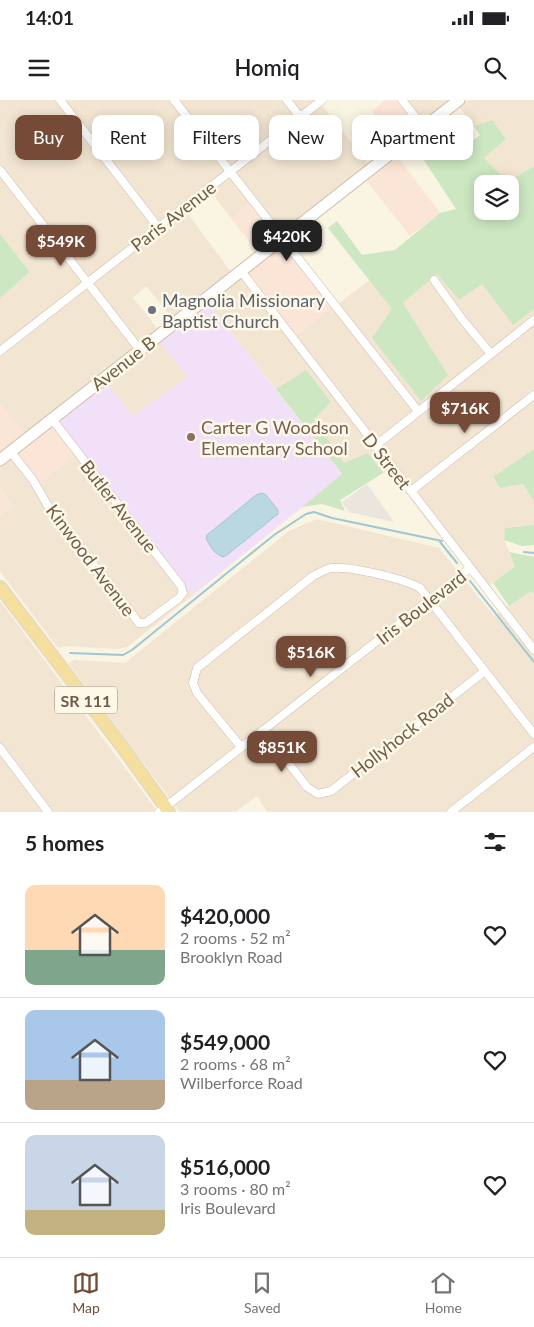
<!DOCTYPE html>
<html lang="en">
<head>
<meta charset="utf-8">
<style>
  :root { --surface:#fff; --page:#f2f2f2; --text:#202124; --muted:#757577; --line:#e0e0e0; --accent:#754b37 }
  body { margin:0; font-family:Lato,sans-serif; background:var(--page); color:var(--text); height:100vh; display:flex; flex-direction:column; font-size:19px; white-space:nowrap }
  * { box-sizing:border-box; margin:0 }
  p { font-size:16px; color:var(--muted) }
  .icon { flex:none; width:28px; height:28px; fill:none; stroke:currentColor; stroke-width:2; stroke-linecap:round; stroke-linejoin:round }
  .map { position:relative; height:712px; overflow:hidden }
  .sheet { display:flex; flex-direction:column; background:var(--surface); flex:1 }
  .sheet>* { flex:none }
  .top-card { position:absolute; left:15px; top:15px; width:505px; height:45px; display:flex; gap:10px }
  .fabs { position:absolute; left:474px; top:75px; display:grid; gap:10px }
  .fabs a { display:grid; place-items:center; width:45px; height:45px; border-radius:10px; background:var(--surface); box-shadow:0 2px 12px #0003; font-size:25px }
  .price { position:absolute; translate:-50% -42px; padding:0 11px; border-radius:10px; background:var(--accent); color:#fff; font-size:16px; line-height:32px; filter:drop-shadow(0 1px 2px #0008) }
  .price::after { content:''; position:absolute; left:50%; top:30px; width:15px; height:11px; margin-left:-8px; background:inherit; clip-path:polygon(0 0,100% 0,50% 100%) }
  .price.active { background:#222; color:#fff }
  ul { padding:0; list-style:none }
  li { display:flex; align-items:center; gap:15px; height:125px; padding:0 25px }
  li+li { border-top:1px solid var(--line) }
  li span { display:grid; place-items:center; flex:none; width:140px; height:100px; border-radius:10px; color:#555 }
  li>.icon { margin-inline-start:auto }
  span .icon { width:60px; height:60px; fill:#fffc; stroke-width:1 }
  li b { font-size:21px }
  h2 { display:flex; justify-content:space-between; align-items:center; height:60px; padding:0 25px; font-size:21px }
  .chip { padding:0 18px; border-radius:10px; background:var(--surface); box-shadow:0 2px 12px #0003; font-size:18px; line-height:45px }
  .chip.active { background:var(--accent); color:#fff }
  .status { display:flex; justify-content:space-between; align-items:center; height:35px; padding:0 25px; background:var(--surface); direction:ltr }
  .status svg { height:14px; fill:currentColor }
  header { display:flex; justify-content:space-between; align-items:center; height:65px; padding:0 25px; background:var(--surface); font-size:22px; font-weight:600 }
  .tab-bar { display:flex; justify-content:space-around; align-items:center; height:70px; border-top:1px solid var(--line); background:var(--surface); font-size:14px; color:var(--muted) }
  .tab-bar a { display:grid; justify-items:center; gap:2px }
  .tab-bar .active { color:var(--accent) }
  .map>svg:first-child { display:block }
</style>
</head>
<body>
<div class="status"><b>14:01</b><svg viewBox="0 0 49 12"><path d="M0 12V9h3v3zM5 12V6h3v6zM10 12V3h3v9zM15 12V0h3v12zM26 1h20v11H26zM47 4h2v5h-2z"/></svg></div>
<header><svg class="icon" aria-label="menu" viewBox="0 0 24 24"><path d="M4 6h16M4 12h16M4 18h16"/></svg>Homiq<svg class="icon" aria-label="search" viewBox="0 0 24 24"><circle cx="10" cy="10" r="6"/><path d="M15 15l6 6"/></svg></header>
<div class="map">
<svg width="534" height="712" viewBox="0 0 534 712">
  <rect width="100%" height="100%" fill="#faf4e3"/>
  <!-- residential -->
  <g fill="#f2e6d2">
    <polygon points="0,0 328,0 322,5 368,64 275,138 249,104 231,118 211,92 186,111 231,172 172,218 146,186 133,198 158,229 24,334 0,304 0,198 30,172 0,134"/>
    <polygon points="397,0 451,0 417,26"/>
    <polygon points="468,0 534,0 534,66 508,82 484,58 506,39 492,20 474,26 459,7"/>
    <polygon points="246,173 334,207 370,180 448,275 403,203 437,173 459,200 482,183 513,225 534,209 534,349 493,378 500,388 523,384 534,402 534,425 505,428 504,440 515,466 489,486 451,436 438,435 389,371 383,373 368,353 344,364 314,319 307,270 276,289 209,203"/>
    <polygon points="160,242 187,277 133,317 107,283"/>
    <polygon points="81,351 193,495 127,547 116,549 65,546 58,548 0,471 0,417 14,406 0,388 0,367 17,354"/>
    <polygon points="317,419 439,448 494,516 531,491 534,494 534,712 267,712 257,696 235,712 180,712 68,563 75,560 125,563 289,431"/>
    <polygon points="0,501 158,712 0,712"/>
  </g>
  <!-- commercial -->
  <g fill="#fae5d7">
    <polygon points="386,0 397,0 417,26 396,42 372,11"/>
    <polygon points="443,19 464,47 450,58 429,31"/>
    <polygon points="397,56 440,113 410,136 366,80"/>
    <polygon points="249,103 275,138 257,152 231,118"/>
    <polygon points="284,144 334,207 295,237 246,173"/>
    <polygon points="0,304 24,334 0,353"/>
    <polygon points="58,322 81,351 40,384 17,354"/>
    <polygon points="0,388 14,406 0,417"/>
  </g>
  <!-- industrial -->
  <polygon fill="#eae5dd" points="367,384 394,422 349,412 342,402"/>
  <!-- education -->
  <polygon fill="#f1e0f7" points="209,203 342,375 193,495 58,322 107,283 133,316 187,277 160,242"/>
  <!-- green -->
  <g fill="#cde7c2" fill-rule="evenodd">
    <path d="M492,20L506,39L484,58L508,82L534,66V209L513,225L482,184L459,200L437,174L403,203L448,275L421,301L372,238L392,209L328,128L337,121L362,155L395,150L440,113L456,109L416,48L433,35L450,58L480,35L474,26ZM482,84H510V111H482Z"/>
    <polygon points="0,134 30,172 0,198"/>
    <polygon points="306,270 331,302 314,319 344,363 368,353 383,373 340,400 345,411 322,404 302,407 342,374 276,289"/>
    <polygon points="534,349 534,402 523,384 500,388 493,377"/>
    <polygon points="534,425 534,445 522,446 504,440 505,428"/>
    <polygon points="509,452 534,457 534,494 531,491 509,506 493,483 515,466"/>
  </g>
  <!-- water -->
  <path fill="#b9d8e2" stroke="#a0c6d4" d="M262,393L266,395L278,410V414L227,455L223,457C214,454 210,446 206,438L207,435L256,395Z"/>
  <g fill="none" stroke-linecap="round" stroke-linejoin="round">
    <!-- stream -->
    <g stroke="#a0c6d4" stroke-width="2">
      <polyline points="440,442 457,463"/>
      <polyline points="524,452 534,453"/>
      <polyline points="470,481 534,562"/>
      <polyline points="70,553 123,555 132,550 274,435 306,414 314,412 332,418 442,441"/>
    </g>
    <!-- minor casing -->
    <g stroke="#cbbcaa" stroke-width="9">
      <g id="minor">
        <polyline points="60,0 158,127"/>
        <polyline points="174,0 418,311"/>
        <polyline points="287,0 300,17"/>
        <polyline points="402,0 424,28"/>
        <polyline points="0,70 140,250"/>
        <polyline points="241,171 534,550"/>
        <polyline points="434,180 462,219 491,254"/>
        <polyline points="0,251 322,0"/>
        <polyline points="375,346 534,220"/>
        <polyline points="11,352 33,380 48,406 139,523 145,523 148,521 179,498 183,493 181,486 52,319"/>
        <polyline points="411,391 534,295"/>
        <polyline points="263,630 307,687 318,694 331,691 485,571"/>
        <path d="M241,647L197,593L193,583L197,568L313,476C319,473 325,469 332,468C350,466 405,479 420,488L534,634"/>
        <polyline points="0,648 48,712"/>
        <polyline points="159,712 470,468"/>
        <polyline points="451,712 534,647"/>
      </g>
    </g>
    <!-- secondary casing -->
    <g stroke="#cebda9" stroke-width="13">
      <polyline id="secondary" points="0,360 459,0"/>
    </g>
    <!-- primary casing -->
    <g stroke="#dad5d0" stroke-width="14">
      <polyline id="primary" points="0,487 120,644 169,712"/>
    </g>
    <!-- minor -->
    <use href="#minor" stroke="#fff" stroke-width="8"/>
    <!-- secondary -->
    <use href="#secondary" stroke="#fff" stroke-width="11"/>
    <!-- primary -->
    <use href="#primary" stroke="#f5df9f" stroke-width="12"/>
  </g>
  <!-- markers -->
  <circle fill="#6b7280" stroke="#fef8e8" stroke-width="2" cx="152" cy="210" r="5"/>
  <circle fill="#8d6e63" stroke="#fef8e8" stroke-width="2" cx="191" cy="337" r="5"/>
  <g text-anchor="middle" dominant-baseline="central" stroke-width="5" stroke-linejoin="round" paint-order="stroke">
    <!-- shield labels -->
    <rect fill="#fef8e8" stroke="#9b8b7a" stroke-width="1" x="55" y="586.5" width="62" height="27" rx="4"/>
    <g font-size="16" font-weight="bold" fill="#715c4b">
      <text x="86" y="600">SR 111</text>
    </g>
    <!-- street labels -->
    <g font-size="18" fill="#715c4b" stroke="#fef8e8">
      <text transform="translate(173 116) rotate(-38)">Paris Avenue</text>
      <text transform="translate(123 263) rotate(-38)">Avenue B</text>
      <text transform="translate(387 361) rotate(52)">D Street</text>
      <text transform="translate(119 406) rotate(52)">Butler Avenue</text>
      <text transform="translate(91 460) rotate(53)">Kinwood Avenue</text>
      <text transform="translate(421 507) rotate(-38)">Iris Boulevard</text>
      <text transform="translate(402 635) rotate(-38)">Hollyhock Road</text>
    </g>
    <!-- worship labels -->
    <g font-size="18" fill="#5b616d" stroke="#fef8e8" text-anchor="start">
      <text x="162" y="200">Magnolia Missionary<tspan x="162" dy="21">Baptist Church</tspan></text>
    </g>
    <!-- education labels -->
    <g font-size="18" fill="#785e54" stroke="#fef8e8" text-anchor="start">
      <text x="201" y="327">Carter G Woodson<tspan x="201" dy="21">Elementary School</tspan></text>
    </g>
  </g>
</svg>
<div class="fabs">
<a><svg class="icon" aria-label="layers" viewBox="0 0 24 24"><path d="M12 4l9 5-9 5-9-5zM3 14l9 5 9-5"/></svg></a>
</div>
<b class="price active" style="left:287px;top:162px">$420K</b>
<b class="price" style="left:61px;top:167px">$549K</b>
<b class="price" style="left:465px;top:334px">$716K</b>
<b class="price" style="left:311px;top:578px">$516K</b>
<b class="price" style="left:282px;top:673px">$851K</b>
<div class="top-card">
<a class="chip active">Buy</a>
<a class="chip">Rent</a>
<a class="chip">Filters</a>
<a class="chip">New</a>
<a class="chip">Apartment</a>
</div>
</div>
<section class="sheet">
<h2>5 homes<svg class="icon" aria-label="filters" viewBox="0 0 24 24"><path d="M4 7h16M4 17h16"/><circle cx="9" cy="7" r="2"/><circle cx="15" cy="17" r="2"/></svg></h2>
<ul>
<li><span style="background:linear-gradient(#ffd9b3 65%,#7fa58c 0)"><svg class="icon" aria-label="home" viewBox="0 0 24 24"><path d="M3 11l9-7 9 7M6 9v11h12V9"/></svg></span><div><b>$420,000</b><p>2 rooms · 52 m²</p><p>Brooklyn Road</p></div><svg class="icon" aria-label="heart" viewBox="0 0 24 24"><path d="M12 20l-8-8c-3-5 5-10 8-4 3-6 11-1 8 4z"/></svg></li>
<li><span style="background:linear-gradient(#a9c7e8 70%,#b9a48a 0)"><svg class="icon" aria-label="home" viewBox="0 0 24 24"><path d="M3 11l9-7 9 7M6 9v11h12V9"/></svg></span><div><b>$549,000</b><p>2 rooms · 68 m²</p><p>Wilberforce Road</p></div><svg class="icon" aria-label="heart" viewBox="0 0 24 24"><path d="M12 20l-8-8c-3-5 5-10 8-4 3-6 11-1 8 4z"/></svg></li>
<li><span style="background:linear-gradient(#c9d6e8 75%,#c2b280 0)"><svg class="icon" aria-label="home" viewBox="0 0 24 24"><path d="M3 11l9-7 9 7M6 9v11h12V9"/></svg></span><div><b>$516,000</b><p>3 rooms · 80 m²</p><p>Iris Boulevard</p></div><svg class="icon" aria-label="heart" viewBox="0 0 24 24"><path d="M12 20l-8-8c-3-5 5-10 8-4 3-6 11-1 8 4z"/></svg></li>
</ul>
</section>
<nav class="tab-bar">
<a class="active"><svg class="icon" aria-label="map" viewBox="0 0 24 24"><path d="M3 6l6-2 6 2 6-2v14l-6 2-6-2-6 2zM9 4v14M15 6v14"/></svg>Map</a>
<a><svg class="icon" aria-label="saved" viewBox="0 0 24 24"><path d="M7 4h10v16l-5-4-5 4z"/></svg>Saved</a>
<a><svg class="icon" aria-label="home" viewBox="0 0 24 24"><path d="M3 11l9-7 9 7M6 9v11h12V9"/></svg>Home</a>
</nav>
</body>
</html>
